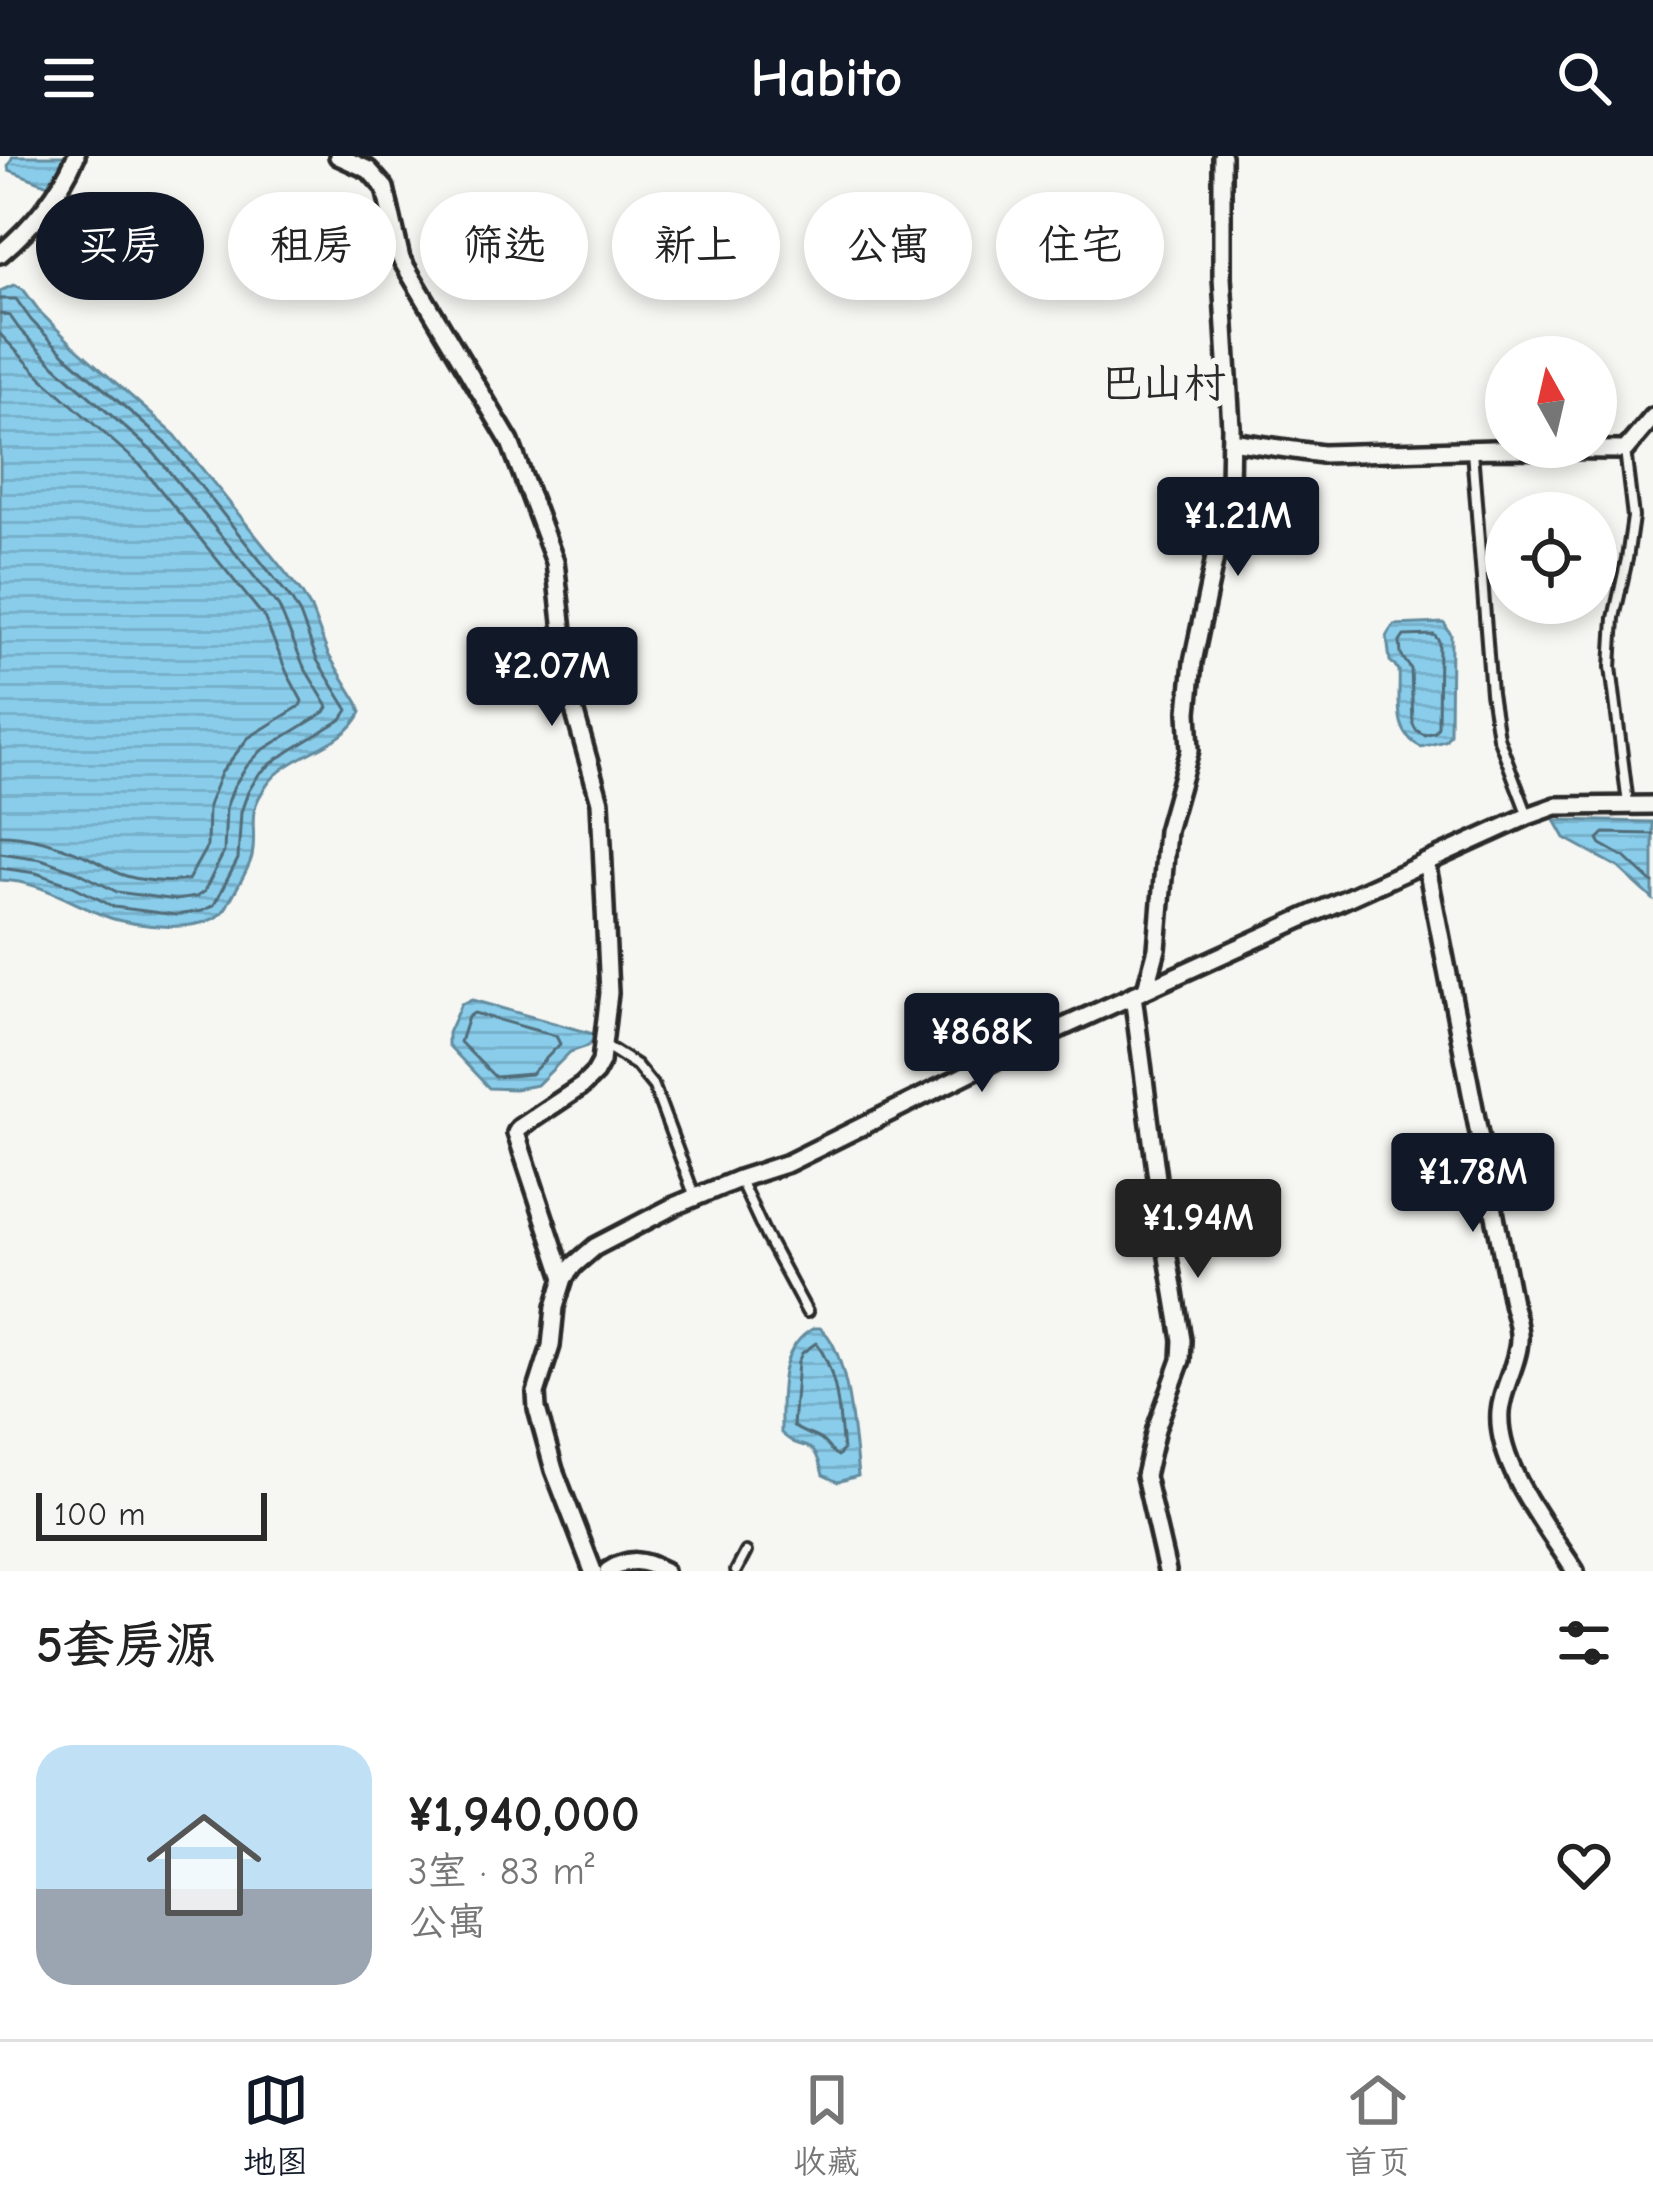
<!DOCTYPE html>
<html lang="zh">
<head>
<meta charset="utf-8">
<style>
  :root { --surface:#fff; --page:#f2f2f2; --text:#222; --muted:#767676; --line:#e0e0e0; --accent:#111827 }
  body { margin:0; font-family:"Comic Neue","LXGW WenKai TC",sans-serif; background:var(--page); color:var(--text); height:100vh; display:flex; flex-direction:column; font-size:45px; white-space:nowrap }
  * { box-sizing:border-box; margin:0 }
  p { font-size:39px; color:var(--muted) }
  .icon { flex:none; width:66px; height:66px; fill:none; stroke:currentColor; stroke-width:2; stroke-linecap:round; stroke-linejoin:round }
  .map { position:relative; height:1415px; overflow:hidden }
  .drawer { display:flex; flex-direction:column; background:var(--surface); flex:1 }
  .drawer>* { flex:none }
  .guide { position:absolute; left:36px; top:36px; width:1581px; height:108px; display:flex; gap:24px }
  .needle { width:78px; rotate:352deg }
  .tools { position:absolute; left:1485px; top:180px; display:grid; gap:24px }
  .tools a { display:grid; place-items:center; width:132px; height:132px; border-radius:50%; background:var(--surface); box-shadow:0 6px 18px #0003; font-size:60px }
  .scale { position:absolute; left:36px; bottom:30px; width:231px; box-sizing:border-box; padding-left:12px; border:6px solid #2b2b2b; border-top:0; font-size:33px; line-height:42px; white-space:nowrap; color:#2b2b2b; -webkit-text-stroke:9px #f6f6f2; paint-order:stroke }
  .price { position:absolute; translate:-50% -102px; padding:0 27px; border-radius:12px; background:var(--accent); color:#fff; font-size:39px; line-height:78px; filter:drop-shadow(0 3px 6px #0008) }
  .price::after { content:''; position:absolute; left:50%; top:72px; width:36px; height:27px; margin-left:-18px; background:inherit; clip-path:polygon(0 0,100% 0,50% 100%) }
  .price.on { background:#222; color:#fff }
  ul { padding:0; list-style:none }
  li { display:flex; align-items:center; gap:36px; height:300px; padding:0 36px }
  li+li { border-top:3px solid var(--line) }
  li span { display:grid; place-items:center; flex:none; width:336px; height:240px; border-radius:36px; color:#555 }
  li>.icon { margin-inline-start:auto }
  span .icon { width:144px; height:144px; fill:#fffc; stroke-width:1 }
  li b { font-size:51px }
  h2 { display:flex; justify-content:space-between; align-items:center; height:144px; padding:0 36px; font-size:51px }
  .chip { padding:0 42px; border-radius:54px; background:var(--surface); box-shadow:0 6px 18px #0003; font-size:42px; line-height:108px }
  .chip.on { background:var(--accent); color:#fff }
  header { display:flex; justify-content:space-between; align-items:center; height:156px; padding:0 36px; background:var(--accent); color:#fff; font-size:54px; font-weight:600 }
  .dock { display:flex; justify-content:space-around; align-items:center; height:168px; border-top:3px solid var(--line); background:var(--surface); font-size:33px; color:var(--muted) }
  .dock a { display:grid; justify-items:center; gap:6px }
  .dock .on { color:var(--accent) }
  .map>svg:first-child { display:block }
</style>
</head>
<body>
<header><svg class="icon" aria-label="menu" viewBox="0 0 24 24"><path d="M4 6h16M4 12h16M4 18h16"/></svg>Habito<svg class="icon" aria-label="search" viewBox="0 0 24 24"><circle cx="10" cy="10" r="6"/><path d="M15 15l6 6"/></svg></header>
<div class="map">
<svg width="1653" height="1415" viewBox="0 0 1653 1415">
  <defs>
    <pattern id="water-rules" width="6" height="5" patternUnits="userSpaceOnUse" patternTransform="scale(3)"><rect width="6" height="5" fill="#8acdeb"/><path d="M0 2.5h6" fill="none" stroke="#77b0ca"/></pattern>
  </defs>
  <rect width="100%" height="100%" fill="#f6f6f2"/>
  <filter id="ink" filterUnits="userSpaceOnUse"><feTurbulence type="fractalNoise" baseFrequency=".00833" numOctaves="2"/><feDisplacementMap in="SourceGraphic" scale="24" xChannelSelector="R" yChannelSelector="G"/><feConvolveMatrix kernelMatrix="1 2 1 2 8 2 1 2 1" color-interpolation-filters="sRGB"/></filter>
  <g filter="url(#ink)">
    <!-- water -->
    <g fill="url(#water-rules)" stroke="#648c9e" stroke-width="3">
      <polygon points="13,0 66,0 67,8 53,31 9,14 8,10"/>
      <path d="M14,129L23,133L40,156L74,190L175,279L301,436L311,453L328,498L358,547L361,556C344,593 290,596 267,629C244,660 258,669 252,700C249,714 234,736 227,750C211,780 132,771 105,760C69,746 39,725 0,724V135Z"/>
      <path d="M1444,467L1451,479L1450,578L1445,585L1421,591C1391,576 1401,542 1399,514L1390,505L1387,481L1394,469Z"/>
      <polygon points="1555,664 1653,666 1653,743 1618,711 1565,682"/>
      <polygon points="472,844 593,878 593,884 588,890 570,896 537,929 515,933 489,932 448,889 448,877 461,848"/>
      <path d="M814,1172H820C849,1193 854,1284 858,1320L838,1326L823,1319C813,1277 805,1300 781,1277C781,1239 777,1192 814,1172Z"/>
    </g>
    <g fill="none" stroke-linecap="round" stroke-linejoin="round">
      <!-- shore -->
      <g stroke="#516c78" stroke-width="3">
        <polyline points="0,143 16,143 31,164 65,199 166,287 291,443 300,458 317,504 348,554 342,563 277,603 259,618 248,636 241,656 238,703 214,749 202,755 176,759 114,751 73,730 36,717 0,712"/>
        <polyline points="0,158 10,160 20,174 55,210 154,297 279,451 304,511 328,551 325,556 261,595 247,610 234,630 226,652 224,696 204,736 196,741 176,744 117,736 78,716 41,703 0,697"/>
        <path d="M0,178L43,223L140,309L264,461L287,517L302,545L300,550L248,582L221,617L208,650L207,690L188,724C168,727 139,725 120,718C108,713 97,705 85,700C58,688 29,679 0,679"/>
        <polygon points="1434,479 1439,485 1438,571 1435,576 1424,579 1416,574 1413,568 1411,513 1401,499 1400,486 1404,480"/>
        <polyline points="1653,678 1604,677 1598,683 1601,688 1626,702 1653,727"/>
        <polygon points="474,857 556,880 560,888 531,918 495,921 460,886 468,861"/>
        <path d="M816,1187C838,1215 839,1259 843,1294L838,1300C830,1296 829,1290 821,1284C812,1278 801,1277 793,1270L798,1206L802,1197Z"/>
      </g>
      <!-- service casing -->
      <g stroke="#2b2b2b" stroke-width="16">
        <g id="service">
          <polyline points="1625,294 1633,361 1627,403 1614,462 1611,511 1628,648"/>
          <polyline points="1472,295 1491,537 1498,581 1527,657"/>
          <polyline points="606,890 636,909 654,931 695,1041"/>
          <polyline points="740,1024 766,1080 807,1156"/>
          <polyline points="736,1415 746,1396"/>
        </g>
      </g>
      <!-- minor casing -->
      <g stroke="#2b2b2b" stroke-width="24">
        <g id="minor">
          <polyline points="338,0 369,14 385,32 401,103 510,286 555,406 571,543 600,646 609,837 601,906 595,917 582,930 519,972 516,977 564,1122"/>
          <path d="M0,98C32,71 59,39 76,0"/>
          <polyline points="1231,285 1322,298 1494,293 1625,294 1653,261"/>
          <path d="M1426,706L1512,1147C1515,1159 1520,1171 1519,1184C1518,1208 1502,1231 1500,1256C1496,1309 1547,1371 1575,1415"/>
          <polyline points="1146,833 1157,793 1167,675 1190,594 1188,556 1193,506 1230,330 1231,271 1222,121 1222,0"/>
          <polyline points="1133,839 1165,1083 1182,1184 1181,1204 1156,1273 1145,1320 1167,1415"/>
          <polyline points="593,1415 554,1314 537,1253 536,1237 551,1190 555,1151 564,1122 574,1109 595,1091 674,1050 739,1023 788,1007 1048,878 1528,660 1556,650 1653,649"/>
          <path d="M608,1415C629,1401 643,1404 664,1415"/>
        </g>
      </g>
      <!-- service -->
      <use href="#service" stroke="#f6f6f2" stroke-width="8"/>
      <!-- minor -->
      <use href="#minor" stroke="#f6f6f2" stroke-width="15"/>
    </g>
  </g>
  <g text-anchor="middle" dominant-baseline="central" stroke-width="12" stroke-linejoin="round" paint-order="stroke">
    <!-- quarter labels -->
    <g font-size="42" fill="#2b2b2b" stroke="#f6f6f2">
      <text x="1163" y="227">巴山村</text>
    </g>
  </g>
</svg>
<div class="tools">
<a><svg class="needle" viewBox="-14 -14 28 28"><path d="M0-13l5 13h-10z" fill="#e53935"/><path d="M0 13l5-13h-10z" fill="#767676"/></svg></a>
<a><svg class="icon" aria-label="locate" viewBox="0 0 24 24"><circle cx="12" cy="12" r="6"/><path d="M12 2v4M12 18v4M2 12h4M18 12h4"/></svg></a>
</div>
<div class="scale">100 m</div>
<b class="price" style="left:1238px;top:423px">¥1.21M</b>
<b class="price" style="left:552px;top:573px">¥2.07M</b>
<b class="price" style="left:982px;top:939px">¥868K</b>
<b class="price" style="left:1473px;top:1079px">¥1.78M</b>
<b class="price on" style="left:1198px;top:1125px">¥1.94M</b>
<div class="guide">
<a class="chip on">买房</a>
<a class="chip">租房</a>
<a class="chip">筛选</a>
<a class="chip">新上</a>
<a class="chip">公寓</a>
<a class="chip">住宅</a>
</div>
</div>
<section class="drawer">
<h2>5套房源<svg class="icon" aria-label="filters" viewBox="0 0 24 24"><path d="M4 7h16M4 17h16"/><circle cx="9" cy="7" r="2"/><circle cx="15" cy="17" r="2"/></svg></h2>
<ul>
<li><span style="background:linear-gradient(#bfe0f5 60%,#9aa5b1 0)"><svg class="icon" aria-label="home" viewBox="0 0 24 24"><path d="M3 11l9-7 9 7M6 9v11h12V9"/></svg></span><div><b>¥1,940,000</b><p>3室 · 83 m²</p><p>公寓</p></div><svg class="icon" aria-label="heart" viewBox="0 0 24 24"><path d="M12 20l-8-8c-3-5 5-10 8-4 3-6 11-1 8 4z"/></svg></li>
</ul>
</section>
<nav class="dock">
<a class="on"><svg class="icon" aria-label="map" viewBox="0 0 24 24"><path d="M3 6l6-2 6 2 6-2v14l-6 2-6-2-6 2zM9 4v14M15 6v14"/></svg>地图</a>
<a><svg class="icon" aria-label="saved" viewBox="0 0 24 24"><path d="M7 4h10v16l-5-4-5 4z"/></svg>收藏</a>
<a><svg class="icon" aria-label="home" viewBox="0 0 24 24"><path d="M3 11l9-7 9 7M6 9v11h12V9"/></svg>首页</a>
</nav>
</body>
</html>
